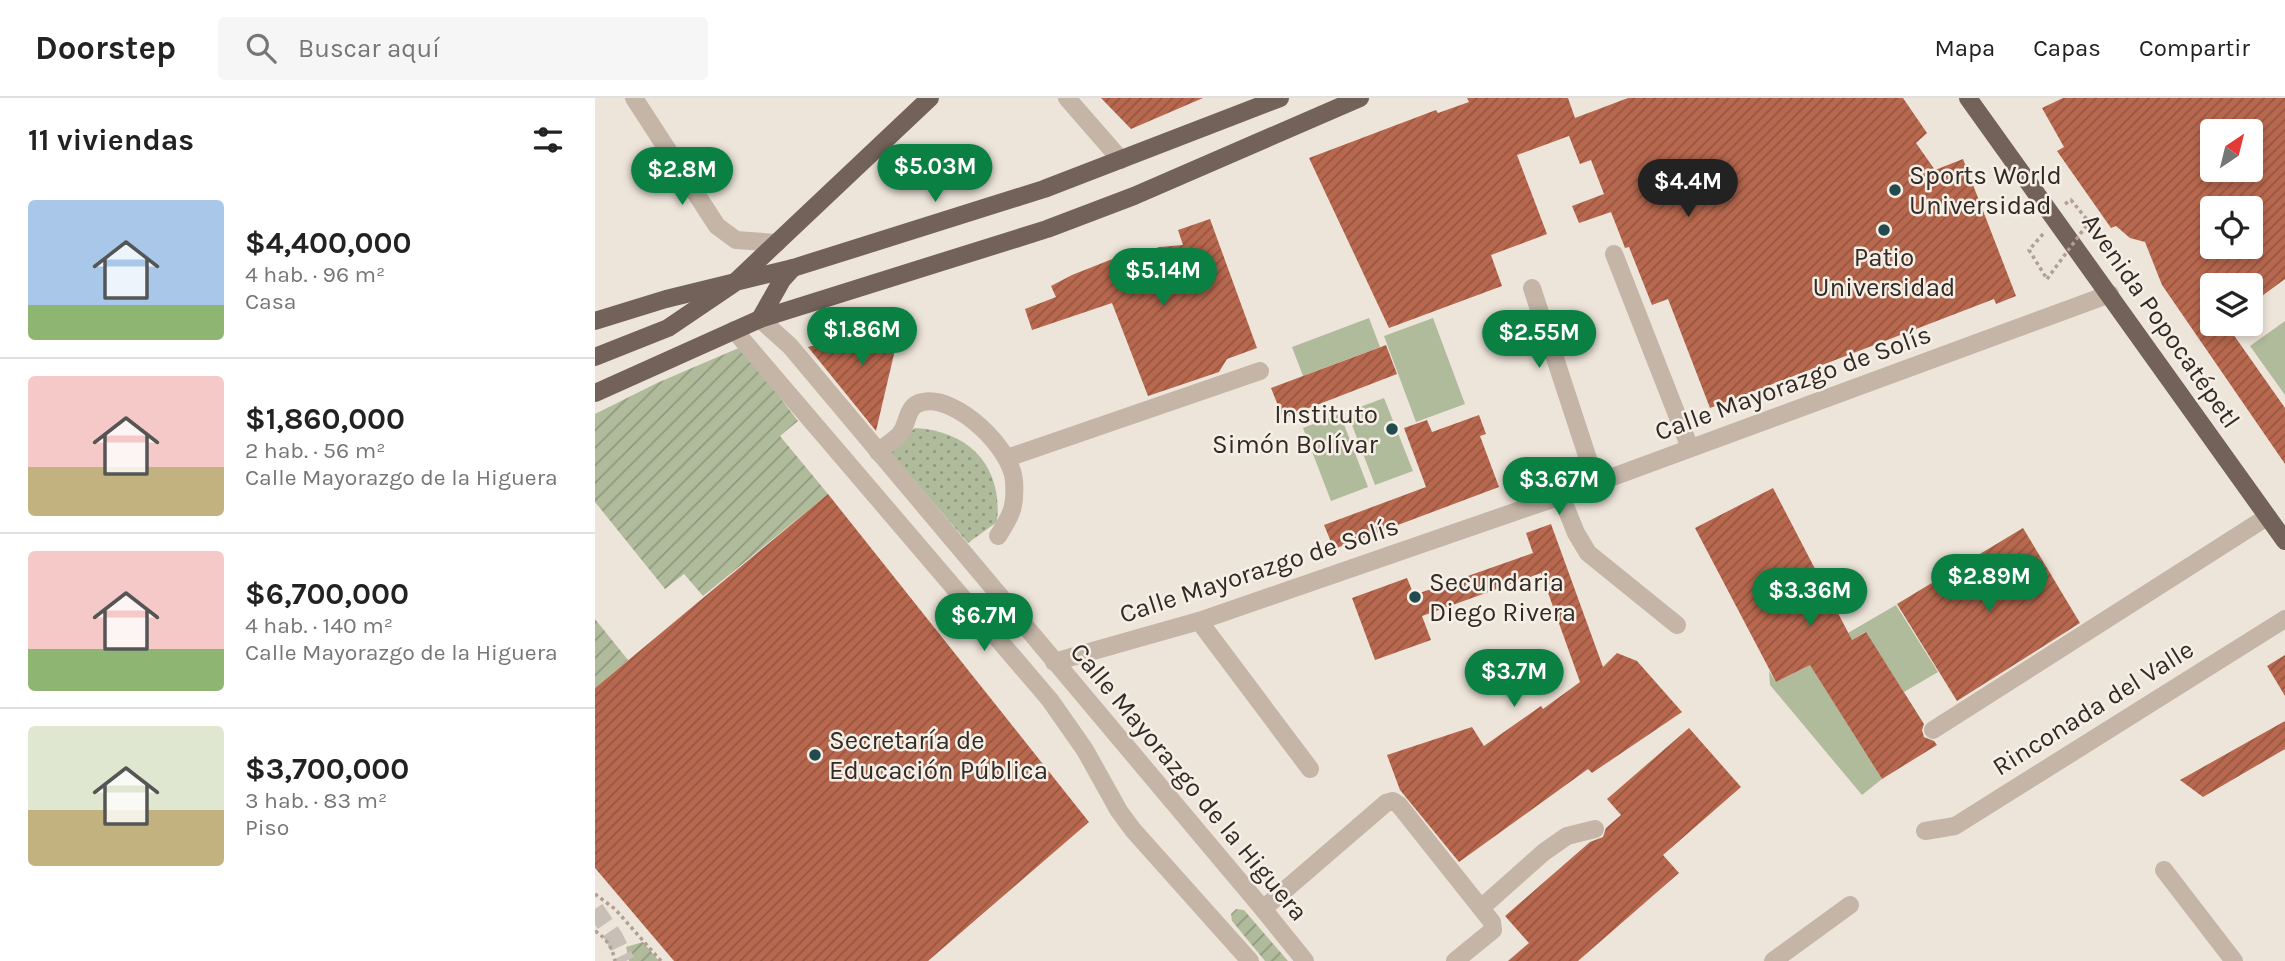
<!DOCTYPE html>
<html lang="es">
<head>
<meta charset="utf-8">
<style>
  :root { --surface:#fff; --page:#f6f6f6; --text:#222; --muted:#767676; --line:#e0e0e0; --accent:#0b8043 }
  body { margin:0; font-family:Karla,sans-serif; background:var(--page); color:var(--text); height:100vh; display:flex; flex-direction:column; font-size:26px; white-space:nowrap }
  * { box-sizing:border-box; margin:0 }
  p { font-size:23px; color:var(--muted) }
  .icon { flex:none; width:38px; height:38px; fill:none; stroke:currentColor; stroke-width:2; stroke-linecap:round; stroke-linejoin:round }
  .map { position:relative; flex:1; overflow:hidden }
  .sheet { display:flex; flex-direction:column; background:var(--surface); width:595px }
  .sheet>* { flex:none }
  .needle { width:46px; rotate:35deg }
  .fabs { position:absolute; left:1605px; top:21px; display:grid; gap:14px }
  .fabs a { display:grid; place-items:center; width:63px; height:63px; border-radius:7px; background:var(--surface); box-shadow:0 4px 10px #0003; font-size:35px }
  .price { position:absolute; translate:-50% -60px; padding:0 16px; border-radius:24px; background:var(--accent); color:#fff; font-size:23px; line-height:46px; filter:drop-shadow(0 2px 4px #0008) }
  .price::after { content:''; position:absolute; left:50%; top:42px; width:21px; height:16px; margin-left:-10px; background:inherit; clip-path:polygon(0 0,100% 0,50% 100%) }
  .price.selected { background:#222; color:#fff }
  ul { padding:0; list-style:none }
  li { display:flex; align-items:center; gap:21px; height:175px; padding:0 28px }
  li+li { border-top:2px solid var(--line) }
  li span { display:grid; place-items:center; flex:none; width:196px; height:140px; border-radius:7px; color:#555 }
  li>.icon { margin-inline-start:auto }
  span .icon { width:84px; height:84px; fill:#fffc; stroke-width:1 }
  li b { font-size:30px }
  h2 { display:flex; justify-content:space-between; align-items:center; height:84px; padding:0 28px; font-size:30px }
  header { display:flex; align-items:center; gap:42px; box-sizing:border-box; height:98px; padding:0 35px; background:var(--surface); border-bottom:2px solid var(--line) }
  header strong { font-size:33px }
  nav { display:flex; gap:38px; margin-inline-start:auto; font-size:24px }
  .search { width:490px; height:63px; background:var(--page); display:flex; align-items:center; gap:18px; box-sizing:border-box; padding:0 24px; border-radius:7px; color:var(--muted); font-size:26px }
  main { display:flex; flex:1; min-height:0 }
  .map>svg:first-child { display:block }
</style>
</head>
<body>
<header>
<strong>Doorstep</strong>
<div class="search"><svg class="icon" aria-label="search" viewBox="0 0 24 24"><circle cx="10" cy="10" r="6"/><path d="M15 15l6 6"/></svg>Buscar aquí</div>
<nav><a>Mapa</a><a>Capas</a><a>Compartir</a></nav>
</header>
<main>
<section class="sheet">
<h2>11 viviendas<svg class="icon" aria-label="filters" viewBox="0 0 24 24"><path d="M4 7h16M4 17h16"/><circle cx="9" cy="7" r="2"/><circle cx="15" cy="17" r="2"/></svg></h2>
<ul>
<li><span style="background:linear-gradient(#a9c7e8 75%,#8fb573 0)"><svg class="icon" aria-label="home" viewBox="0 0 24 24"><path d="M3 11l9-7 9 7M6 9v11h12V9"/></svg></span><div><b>$4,400,000</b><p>4 hab. · 96 m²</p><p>Casa</p></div></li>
<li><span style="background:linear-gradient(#f6c9c9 65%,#c2b280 0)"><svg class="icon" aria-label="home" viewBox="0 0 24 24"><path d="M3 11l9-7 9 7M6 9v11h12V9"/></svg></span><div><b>$1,860,000</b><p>2 hab. · 56 m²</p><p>Calle Mayorazgo de la Higuera</p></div></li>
<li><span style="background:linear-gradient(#f6c9c9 70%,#8fb573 0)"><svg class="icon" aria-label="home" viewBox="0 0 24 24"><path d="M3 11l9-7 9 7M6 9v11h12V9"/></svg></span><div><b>$6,700,000</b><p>4 hab. · 140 m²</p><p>Calle Mayorazgo de la Higuera</p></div></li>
<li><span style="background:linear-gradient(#dfe7d0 60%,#c2b280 0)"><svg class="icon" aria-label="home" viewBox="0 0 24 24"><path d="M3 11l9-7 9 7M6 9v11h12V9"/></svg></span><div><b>$3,700,000</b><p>3 hab. · 83 m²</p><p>Piso</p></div></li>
</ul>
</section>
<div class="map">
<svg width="1690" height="863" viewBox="0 0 1690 863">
  <defs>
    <pattern id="park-dots" width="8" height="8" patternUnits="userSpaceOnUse" patternTransform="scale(1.75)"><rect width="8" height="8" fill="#b0bb9c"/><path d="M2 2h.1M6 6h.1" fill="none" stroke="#90987f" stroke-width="1.8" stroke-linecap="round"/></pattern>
    <pattern id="garden-furrows" width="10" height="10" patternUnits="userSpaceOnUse" patternTransform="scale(1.75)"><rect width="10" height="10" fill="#b0bb9c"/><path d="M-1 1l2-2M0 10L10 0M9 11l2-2" fill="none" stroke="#90987f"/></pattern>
    <pattern id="building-hatch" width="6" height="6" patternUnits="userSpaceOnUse" patternTransform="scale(1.75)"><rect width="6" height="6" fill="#b8684e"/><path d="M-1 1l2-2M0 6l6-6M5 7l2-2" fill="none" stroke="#965641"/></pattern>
  </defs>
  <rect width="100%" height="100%" fill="#eee5da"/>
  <!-- grass -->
  <g fill="#b0bb9c">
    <polygon points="774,220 785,249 708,278 697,249"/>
    <polygon points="838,220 870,306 821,324 789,238"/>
    <polygon points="1690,223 1690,297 1655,248"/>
    <polygon points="789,300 818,373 780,387 752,314"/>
    <polygon points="745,316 773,389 736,403 708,330"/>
    <polygon points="1301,507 1343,574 1309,594 1270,534 1216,568 1287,681 1267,697 1175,587 1174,573 1181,584 1213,568 1210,560"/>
  </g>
  <!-- park -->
  <path fill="url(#park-dots)" d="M320,330C375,333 408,369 402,424L373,445L294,353Z"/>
  <!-- garden -->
  <g fill="url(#garden-furrows)">
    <polygon points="146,249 203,323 185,338 233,396 108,498 89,476 70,491 0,404 0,316 62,285"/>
    <polygon points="0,521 33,562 0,590"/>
    <polygon points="641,811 649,812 693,863 670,863 637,823 636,816"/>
    <polygon points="48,844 64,863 34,863 31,849"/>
  </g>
  <!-- building -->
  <g fill="url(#building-hatch)" fill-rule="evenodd">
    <polygon points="506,0 608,0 536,31"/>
    <polygon points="872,0 973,0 980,20 1033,0 1308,0 1332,35 1321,45 1340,72 1368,61 1421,198 1401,206 1399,201 1115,310 1073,201 1057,207 1034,149 1030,150 1016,114 984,125 977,108 1009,96 996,62 985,66 974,38 922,57 952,136 896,157 907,188 794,230 714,60 841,12 843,15 874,4"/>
    <path d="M1468,0H1690V181L1656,206V187H1617V226H1631L1690,310V366L1567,187L1550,144L1535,140L1521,128L1516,130L1462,53L1469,49L1447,10ZM1617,33H1656V72H1617ZM1617,110H1656V149H1617Z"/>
    <polygon points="615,121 662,250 632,261 624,274 553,298 517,205 437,232 430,211 461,199 456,188 477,177 520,160 565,149 588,147 583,132"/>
    <polygon points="306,226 281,333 213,249"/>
    <polygon points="791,247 802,276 688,320 676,290"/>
    <polygon points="884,317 891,336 885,338 904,389 739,451 729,427 831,389 809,330 832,322 837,334"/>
    <polygon points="1178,390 1257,542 1271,534 1329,626 1327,632 1329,639 1339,643 1342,647 1287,681 1215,567 1181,584 1100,430"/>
    <polygon points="233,396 494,724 333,863 79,863 0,770 0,590"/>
    <polygon points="956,426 1008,569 1022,555 1042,563 1087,614 997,675 993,671 864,764 805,692 792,657 877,629 889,648 946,608 948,611 985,584 946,475 827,518 836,542 780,562 757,500 812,480 819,497 938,455 931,435"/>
    <polygon points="1428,430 1485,525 1362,603 1302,506"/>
    <polygon points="1690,557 1690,598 1672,568"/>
    <polygon points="1690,623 1690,651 1608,699 1585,682"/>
    <polygon points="1094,630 1146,689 1068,757 1084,775 983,863 913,863 934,845 910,818 995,744 1008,739 1011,730 1026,717 1012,701"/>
  </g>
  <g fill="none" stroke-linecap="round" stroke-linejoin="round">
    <!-- minor-tunnel -->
    <polyline stroke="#c8c0b6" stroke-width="18" stroke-dasharray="18 9" stroke-linecap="butt" points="0,811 19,839 31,863"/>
    <!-- path -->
    <g stroke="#b09f92" stroke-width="3.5" stroke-dasharray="3.5 3.5" stroke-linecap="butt">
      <polyline points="1470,106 1476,102 1494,124"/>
      <polyline points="1448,136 1434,152 1452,181"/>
      <polyline points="0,796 20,811 66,863"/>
      <path d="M0,833C12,841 17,849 20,863"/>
    </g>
    <!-- minor -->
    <g stroke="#c4b5a7" stroke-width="18">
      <polyline points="39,0 122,128 141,142 182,145"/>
      <polyline points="472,0 526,62"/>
      <polyline points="1019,156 1095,350"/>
      <polyline points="937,190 1001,385"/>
      <polyline points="165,221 195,248 668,811 710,863"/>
      <polyline points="139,232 455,602 490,652 524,713 538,732 655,863"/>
      <path d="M283,354C290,348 298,343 304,337C314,327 310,307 328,304C362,297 417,351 419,383C421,409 416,418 403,438"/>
      <polyline points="412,360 665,273"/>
      <polyline points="966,398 981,435 993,455 1082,527"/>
      <polyline points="604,523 715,671"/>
      <polyline points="459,564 604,523 966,398 1515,196"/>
      <polyline points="1338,632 1672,419"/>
      <polyline points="1330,733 1360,728 1690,521"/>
      <polyline points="1569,772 1639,863"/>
      <polyline points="886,810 949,754 972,738 1000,731"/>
      <polyline points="668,811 791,705 798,703 804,707 897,824 898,832 860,863"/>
      <polyline points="1178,863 1255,807"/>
    </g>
    <!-- major -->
    <g stroke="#72625a" stroke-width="18">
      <polyline points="1373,0 1690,443"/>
      <polyline points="165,221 187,182 198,170"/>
      <polyline points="0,223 71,201 198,170 449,91 685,0"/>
      <polyline points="0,259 73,230 138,186 335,0"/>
      <polyline points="0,295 165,221 452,131 539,98 765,0"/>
    </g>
    <!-- path-bridge -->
    <polyline stroke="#b09f92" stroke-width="3.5" stroke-dasharray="3.5 3.5" stroke-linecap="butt" points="1452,181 1494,124"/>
  </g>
  <!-- markers -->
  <g fill="#214b4e" stroke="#f6efe5" stroke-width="2.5">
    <circle cx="1300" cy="92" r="7"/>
    <circle cx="1289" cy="132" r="7"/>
    <circle cx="797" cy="331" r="7"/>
    <circle cx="820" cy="499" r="7"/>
    <circle cx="220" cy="657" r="7"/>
  </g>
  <g text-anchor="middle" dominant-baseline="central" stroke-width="5" stroke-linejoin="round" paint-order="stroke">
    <!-- poi labels -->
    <g font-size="26" fill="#322a27" stroke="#f6efe5" text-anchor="start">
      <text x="1314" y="77">Sports World<tspan x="1314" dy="30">Universidad</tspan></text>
      <text x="1289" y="159" text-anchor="middle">Patio<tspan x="1289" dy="30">Universidad</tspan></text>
      <text x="783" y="316" text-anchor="end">Instituto<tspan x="783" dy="30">Simón Bolívar</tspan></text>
      <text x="834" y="484">Secundaria<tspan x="834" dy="30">Diego Rivera</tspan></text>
      <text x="234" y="642">Secretaría de<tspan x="234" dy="30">Educación Pública</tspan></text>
    </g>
    <!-- street labels -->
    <g font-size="26" fill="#322a27" stroke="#f6efe5">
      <text transform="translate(1566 223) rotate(55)">Avenida Popocatépetl</text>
      <text transform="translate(1198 285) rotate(-20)">Calle Mayorazgo de Solís</text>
      <text transform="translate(664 472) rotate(-18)">Calle Mayorazgo de Solís</text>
      <text transform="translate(1498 610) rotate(-32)">Rinconada del Valle</text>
      <text transform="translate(594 684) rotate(50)">Calle Mayorazgo de la Higuera</text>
    </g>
  </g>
</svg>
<div class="fabs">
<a><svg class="needle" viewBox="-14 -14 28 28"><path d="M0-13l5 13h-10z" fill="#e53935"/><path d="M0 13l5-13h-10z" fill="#767676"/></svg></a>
<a><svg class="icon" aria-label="locate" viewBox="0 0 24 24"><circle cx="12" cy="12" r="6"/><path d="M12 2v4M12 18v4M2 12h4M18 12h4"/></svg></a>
<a><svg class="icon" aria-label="layers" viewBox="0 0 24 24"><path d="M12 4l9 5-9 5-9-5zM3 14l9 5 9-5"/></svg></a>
</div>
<b class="price" style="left:340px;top:106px">$5.03M</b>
<b class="price" style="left:87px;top:109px">$2.8M</b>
<b class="price selected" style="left:1093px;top:121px">$4.4M</b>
<b class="price" style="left:568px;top:210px">$5.14M</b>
<b class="price" style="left:267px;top:269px">$1.86M</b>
<b class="price" style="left:944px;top:272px">$2.55M</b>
<b class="price" style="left:964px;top:419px">$3.67M</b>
<b class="price" style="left:1394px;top:516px">$2.89M</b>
<b class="price" style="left:1215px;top:530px">$3.36M</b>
<b class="price" style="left:389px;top:555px">$6.7M</b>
<b class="price" style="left:919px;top:611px">$3.7M</b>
</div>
</main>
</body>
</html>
